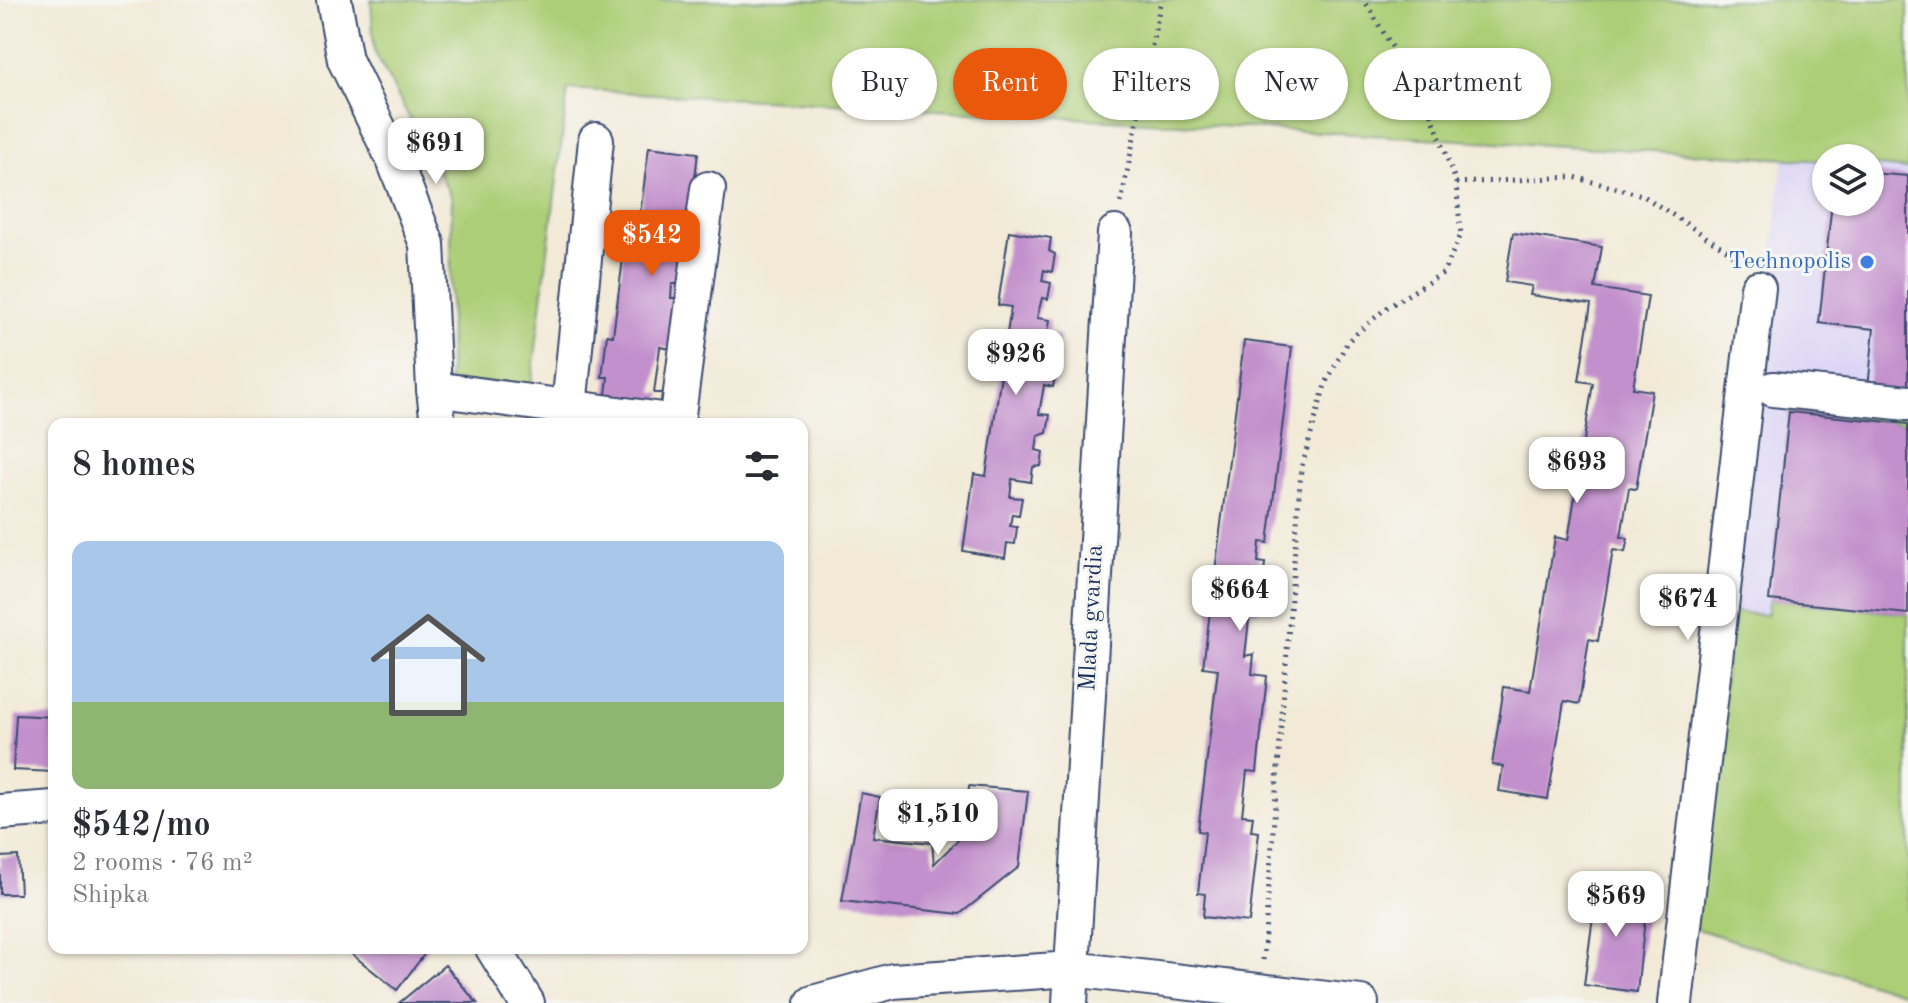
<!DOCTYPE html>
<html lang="en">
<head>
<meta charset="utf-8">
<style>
  :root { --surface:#fff; --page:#f7f7f7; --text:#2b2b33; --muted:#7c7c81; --accent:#ea580c }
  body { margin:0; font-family:"Old Standard TT",serif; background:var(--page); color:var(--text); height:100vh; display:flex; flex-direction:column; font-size:30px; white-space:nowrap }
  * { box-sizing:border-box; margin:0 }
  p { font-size:26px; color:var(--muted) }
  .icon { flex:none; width:44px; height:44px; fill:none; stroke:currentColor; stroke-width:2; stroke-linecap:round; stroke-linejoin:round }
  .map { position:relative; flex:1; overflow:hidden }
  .drawer { position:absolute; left:48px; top:418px; width:760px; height:536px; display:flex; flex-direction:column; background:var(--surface); border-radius:16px; box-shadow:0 2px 6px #0004 }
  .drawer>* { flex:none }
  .guide { position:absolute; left:832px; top:48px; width:760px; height:72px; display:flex; gap:16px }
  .buttons { position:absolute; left:1812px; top:144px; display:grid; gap:16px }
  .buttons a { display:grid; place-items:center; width:72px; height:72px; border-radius:50%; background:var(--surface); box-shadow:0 2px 6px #0004; font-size:40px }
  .price { position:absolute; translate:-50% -68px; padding:0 18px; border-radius:16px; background:#fff; color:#222; font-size:26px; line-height:52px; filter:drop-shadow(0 2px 4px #0008) }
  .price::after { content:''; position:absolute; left:50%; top:48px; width:24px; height:18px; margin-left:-12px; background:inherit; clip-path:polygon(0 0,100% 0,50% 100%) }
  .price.active { background:var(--accent); color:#fff }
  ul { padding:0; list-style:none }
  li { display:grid; align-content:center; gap:16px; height:424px; padding:0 24px }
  li span { display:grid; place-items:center; height:248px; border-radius:16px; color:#555 }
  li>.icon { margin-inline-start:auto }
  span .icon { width:144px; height:144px; fill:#fffc; stroke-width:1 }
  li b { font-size:34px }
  h2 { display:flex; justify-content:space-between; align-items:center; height:96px; padding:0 24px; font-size:34px }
  .tag { padding:0 28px; border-radius:36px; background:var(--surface); box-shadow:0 2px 6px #0004; font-size:28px; line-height:72px }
  .tag.active { background:var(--accent); color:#fff }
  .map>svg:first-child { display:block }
</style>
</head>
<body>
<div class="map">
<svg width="1908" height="1003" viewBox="0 0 1908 1003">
  <rect width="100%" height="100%" fill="#f6f6f2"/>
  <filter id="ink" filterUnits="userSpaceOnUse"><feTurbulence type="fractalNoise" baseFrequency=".0125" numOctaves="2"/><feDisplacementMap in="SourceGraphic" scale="16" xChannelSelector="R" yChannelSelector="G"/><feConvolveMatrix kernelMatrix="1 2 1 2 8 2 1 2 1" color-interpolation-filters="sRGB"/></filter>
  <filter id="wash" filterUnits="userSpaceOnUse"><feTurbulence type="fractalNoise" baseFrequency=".006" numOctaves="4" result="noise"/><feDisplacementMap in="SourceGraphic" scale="32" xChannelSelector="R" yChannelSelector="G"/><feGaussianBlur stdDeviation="1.8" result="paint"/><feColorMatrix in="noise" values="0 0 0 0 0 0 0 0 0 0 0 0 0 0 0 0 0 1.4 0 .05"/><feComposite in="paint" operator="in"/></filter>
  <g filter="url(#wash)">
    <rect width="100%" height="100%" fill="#f2ead7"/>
    <!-- built -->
    <polygon fill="#dcd5f6" points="1783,157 1826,161 1826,202 1870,202 1870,165 1908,169 1908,629 1733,612"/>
    <!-- green -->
    <g fill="#acce76" stroke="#647e6a" stroke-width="2">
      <polygon points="371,0 1908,0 1908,169 1870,165 1870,158 1826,158 1826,161 568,89 531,388 449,381 452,198 374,51"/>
      <polygon points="1790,401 1908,413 1908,424 1789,412"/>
      <polygon points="1769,600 1908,614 1908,995 1694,928 1733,612 1766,615"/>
    </g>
    <g id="blocks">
      <!-- building -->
      <g fill="#c290cc">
        <polygon points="649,147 698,153 695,177 702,178 694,246 683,245 678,284 672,284 671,298 677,298 671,349 660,347 654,393 662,393 660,409 605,403 608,377 602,377 607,335 613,336 625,243 636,245"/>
        <polygon points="1870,173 1908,176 1908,392 1868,388 1874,329 1819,323 1832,202 1870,202"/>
        <polygon points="1009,231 1051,238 1049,251 1055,254 1052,272 1044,270 1042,281 1051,283 1048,299 1042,298 1037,318 1050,320 1048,333 1060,336 1056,352 1049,354 1047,365 1057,366 1053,387 1044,385 1039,414 1050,415 1047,433 1038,436 1036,450 1043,452 1041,466 1033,467 1031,482 1012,479 1010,497 1022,498 1019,515 1012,514 1010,526 1017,527 1015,544 1007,543 1005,558 963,551 974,474 986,476 1011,307 998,305"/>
        <polygon points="1513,233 1602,247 1595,288 1648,296 1633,388 1652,391 1636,489 1629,488 1621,537 1628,538 1625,552 1613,550 1598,641 1589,639 1579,704 1564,701 1548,799 1499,791 1503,766 1492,765 1504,687 1530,691 1555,537 1568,540 1593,383 1579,381 1591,304 1530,295 1532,286 1505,282"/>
        <polygon points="1244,341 1292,347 1268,543 1260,542 1258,562 1265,563 1259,612 1250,611 1245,656 1254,654 1252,674 1267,676 1257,772 1247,771 1242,815 1253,816 1251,831 1259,832 1249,922 1203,917 1205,894 1198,893 1205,832 1198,831 1218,669 1203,667"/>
        <polygon points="1789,412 1908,424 1908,614 1769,600"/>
        <polygon points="16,715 54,717 54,772 13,770"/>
        <polygon points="969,786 1028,791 1019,867 960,914 842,901 861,793 880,797 873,837 932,843 934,864 966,832"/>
        <polygon points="18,856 20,894 0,894 0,857"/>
        <polygon points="1597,886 1648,892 1637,992 1584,985"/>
        <polygon points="344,948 429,948 397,990"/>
        <polygon points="445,965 477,1003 399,1003"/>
      </g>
    </g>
  </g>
  <g filter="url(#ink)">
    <use href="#blocks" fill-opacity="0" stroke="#3b4b70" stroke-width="2"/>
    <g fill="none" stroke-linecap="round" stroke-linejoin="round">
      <!-- minor casing -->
      <g stroke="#3b4b70" stroke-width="38">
        <g id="minor">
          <polyline points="334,0 345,60 394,160 427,244 434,389"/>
          <polyline points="1773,389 1908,403"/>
          <polyline points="569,407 596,140"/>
          <polyline points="438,424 434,389 677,422 708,189"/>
          <polyline points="0,812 54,808"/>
          <polyline points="493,948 527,1003"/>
          <polyline points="813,1003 893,981 1072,969 1361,1003"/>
          <polyline points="1070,1003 1115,233"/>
          <polyline points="1675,1003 1758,288"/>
        </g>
      </g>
      <!-- path -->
      <g stroke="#3b4b70" stroke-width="5" stroke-dasharray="2 6" stroke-linecap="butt">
        <polyline points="1456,183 1574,177 1642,195 1731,253 1740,265"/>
        <polyline points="1121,203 1161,0"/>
        <polyline points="1263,960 1301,470 1325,385 1348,341 1385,309 1443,273 1461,235 1456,183 1430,110 1364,0"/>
      </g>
      <!-- minor -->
      <use href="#minor" stroke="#fff" stroke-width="34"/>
    </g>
  </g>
  <!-- markers -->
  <circle fill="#3f7fe0" stroke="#f6f6f2" stroke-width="3" cx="1867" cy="262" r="8"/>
  <g text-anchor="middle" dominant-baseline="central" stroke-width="6" stroke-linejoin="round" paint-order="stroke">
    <!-- shop labels -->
    <g font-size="24" fill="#366cbe" stroke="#f6f6f2" text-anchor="end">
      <text x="1851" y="262">Technopolis</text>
    </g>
    <!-- street labels -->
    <g font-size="24" fill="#1b2f5e" stroke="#f6f6f2">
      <text transform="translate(1092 618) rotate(-87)">Mlada gvardia</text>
    </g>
  </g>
</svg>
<div class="buttons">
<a><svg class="icon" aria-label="layers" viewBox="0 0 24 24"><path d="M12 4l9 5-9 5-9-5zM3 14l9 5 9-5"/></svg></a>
</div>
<b class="price" style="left:436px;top:186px">$691</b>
<b class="price active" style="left:652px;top:278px">$542</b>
<b class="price" style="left:1016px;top:397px">$926</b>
<b class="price" style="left:1577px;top:505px">$693</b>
<b class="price" style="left:1240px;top:633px">$664</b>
<b class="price" style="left:1688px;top:642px">$674</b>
<b class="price" style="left:938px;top:857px">$1,510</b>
<b class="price" style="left:1616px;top:939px">$569</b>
<div class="guide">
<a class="tag">Buy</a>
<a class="tag active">Rent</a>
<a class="tag">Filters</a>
<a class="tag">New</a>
<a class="tag">Apartment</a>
</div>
<section class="drawer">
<h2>8 homes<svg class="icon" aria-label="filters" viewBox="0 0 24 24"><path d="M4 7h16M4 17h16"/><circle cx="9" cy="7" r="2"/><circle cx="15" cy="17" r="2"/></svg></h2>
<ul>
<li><span style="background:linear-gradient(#a9c7e8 65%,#8fb573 0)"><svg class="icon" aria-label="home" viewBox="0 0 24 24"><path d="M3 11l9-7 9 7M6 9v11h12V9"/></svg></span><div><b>$542/mo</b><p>2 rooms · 76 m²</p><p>Shipka</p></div></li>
</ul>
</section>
</div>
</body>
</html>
